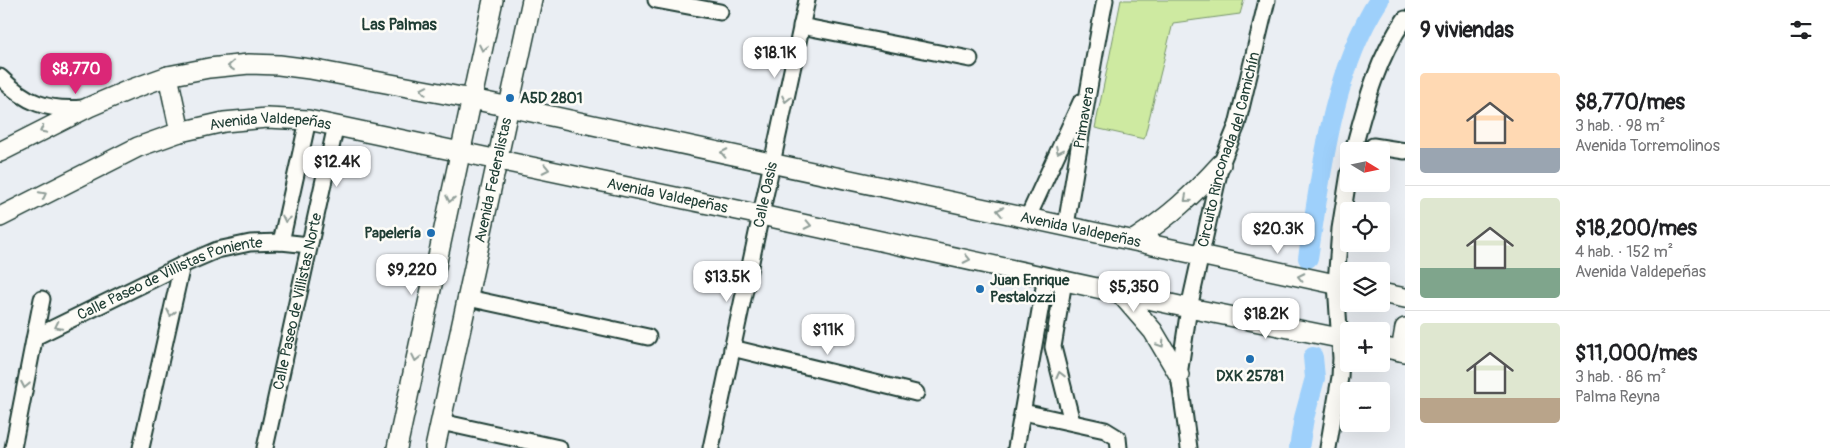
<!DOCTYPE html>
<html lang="es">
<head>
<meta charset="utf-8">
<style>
  :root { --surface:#fff; --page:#f2f2f2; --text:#202124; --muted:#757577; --line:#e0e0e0; --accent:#db2777 }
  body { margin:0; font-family:Pangolin,sans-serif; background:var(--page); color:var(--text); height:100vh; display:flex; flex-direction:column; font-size:19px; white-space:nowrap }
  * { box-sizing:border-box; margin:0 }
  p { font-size:16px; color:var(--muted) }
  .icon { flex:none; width:28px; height:28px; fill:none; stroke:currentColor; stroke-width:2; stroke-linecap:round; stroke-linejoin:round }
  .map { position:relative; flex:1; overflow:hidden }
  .sheet { display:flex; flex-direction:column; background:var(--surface); width:425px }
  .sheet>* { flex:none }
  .needle { width:32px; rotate:100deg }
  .controls { position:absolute; left:1340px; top:142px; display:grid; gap:10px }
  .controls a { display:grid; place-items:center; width:50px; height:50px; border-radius:5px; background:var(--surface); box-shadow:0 5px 20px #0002; font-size:25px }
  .price { position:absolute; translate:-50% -42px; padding:0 11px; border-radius:10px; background:#fff; color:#222; font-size:16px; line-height:32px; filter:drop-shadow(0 1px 2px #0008) }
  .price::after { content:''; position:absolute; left:50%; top:30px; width:15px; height:11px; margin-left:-8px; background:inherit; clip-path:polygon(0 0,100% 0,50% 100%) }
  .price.on { background:var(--accent); color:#fff }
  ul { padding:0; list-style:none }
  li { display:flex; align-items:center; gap:15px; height:125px; padding:0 15px }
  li+li { border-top:1px solid var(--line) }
  li span { display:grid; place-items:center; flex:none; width:140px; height:100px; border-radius:5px; color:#555 }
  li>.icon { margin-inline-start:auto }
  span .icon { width:60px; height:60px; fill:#fffc; stroke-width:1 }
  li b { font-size:21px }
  h2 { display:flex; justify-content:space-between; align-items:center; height:60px; padding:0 15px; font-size:21px }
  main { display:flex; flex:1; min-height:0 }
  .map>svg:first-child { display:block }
</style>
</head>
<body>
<main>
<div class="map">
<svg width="1405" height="448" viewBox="0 0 1405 448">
  <rect width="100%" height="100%" fill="#eaeef3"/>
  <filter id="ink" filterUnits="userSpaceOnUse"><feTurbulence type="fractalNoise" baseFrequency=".02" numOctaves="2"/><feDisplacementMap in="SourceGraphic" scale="10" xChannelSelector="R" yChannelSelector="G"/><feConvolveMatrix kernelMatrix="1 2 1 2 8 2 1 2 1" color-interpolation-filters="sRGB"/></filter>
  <g filter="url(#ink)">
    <!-- green -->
    <polygon fill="#ceeaa1" stroke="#76946a" points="1121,0 1244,0 1240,14 1173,23 1144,139 1095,128"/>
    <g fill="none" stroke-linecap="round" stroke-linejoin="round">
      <!-- canal -->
      <g stroke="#9ed0fb" stroke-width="20">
        <path d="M1308,258C1321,174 1332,72 1379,0"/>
        <polyline points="1299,448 1304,418 1315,378 1313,357"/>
      </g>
      <!-- minor casing -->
      <g stroke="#1f3d34" stroke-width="19">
        <g id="minor">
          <polyline points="656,0 720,12"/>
          <polyline points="801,26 970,59"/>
          <path d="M0,77C26,103 47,111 83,108"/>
          <polyline points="1373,146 1405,151"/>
          <path d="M1353,151C1365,106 1377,58 1405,19"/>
          <polyline points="1028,217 1081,102"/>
          <path id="s1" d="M1066,225C1079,150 1090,75 1105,0"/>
          <polyline points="281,242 308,120"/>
          <polyline points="1064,281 1053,347 1072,422"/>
          <polyline points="468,298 648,337"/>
          <path id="s2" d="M35,337L182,265L217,250L250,243L281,242L309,245"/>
          <polyline points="732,348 916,393"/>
          <polyline points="1023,412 1105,430 1118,438 1119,448"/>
          <polyline points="441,422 559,448"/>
          <polyline points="13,448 42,299"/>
          <polyline points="141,448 182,265"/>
          <path id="s3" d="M265,448L336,125"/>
          <path id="s4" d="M711,448L807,0"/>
          <polyline points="1016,448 1046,276"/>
          <path id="s5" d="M1189,448L1179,375L1189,308L1221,164L1237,125L1267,0"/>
          <polyline points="1328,448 1340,377 1341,358 1336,284 1340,229 1349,173"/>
        </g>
      </g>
      <!-- tertiary casing -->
      <g stroke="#1f3d34" stroke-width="22">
        <g id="tertiary">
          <polyline points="168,76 180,132"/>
          <path id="s6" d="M0,152L89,107L129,90L168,76L209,68L249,64L279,65L310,69L472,99L1349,287"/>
          <path id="s7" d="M0,217L138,147L180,132L224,122L267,118L308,120L761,215L1189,308L1349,340"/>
          <path d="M1134,240C1170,216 1192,196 1221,164"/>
          <polyline points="1120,293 1153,331 1179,375"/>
          <polyline points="1381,293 1405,298"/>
          <polyline points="1381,347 1405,352"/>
          <polyline points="1401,351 1405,328"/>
          <polyline points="397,448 493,0"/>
          <path id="s8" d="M435,448L532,0"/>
        </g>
      </g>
      <!-- minor -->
      <use href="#minor" stroke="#fdfcf7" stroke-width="15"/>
      <!-- tertiary -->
      <use href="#tertiary" stroke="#fdfcf7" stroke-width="19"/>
    </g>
    <!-- one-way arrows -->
    <defs><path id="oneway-chevron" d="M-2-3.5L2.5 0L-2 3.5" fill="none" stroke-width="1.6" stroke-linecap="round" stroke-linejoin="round" transform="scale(1.25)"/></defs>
    <g stroke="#8e9c96">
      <use href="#oneway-chevron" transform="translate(483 48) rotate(102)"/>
      <use href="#oneway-chevron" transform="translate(231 66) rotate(175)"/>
      <use href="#oneway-chevron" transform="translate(424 90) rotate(-169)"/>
      <use href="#oneway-chevron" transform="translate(786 99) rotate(102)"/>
      <use href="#oneway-chevron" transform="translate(43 130) rotate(153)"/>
      <use href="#oneway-chevron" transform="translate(1059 150) rotate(115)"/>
      <use href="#oneway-chevron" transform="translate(724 153) rotate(-168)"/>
      <use href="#oneway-chevron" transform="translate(546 169) rotate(12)"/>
      <use href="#oneway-chevron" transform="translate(43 195) rotate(-27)"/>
      <use href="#oneway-chevron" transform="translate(450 199) rotate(102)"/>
      <use href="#oneway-chevron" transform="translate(1187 199) rotate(139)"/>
      <use href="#oneway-chevron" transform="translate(1000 211) rotate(-168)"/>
      <use href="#oneway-chevron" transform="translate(286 219) rotate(102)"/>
      <use href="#oneway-chevron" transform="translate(808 225) rotate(12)"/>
      <use href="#oneway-chevron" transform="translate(967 259) rotate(12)"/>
      <use href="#oneway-chevron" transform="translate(1301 277) rotate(-168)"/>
      <use href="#oneway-chevron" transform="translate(171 313) rotate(102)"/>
      <use href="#oneway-chevron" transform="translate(58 326) rotate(154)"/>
      <use href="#oneway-chevron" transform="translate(1161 344) rotate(57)"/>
      <use href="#oneway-chevron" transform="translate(416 358) rotate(102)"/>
      <use href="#oneway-chevron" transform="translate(1060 375) rotate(-104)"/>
      <use href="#oneway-chevron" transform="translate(25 385) rotate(101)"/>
    </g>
  </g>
  <!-- markers -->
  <g fill="#1f6fb2" stroke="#fdfcf7" stroke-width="2">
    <circle cx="510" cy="98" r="5"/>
    <circle cx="431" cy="233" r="5"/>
    <circle cx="980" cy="289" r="5"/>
    <circle cx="1250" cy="359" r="5"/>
  </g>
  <g text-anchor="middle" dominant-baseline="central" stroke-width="5" stroke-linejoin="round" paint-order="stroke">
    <!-- poi labels -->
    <g font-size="15" font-weight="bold" fill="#1f3d34" stroke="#fdfcf7" text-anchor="start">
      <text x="520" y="98">A5D 2801</text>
      <text x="421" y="233" text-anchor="end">Papelería</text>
      <text x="990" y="280">Juan Enrique<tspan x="990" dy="17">Pestalozzi</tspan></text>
      <text x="1250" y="376" text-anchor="middle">DXK 25781</text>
    </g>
    <!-- street labels -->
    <g font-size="15" fill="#1f3d34" stroke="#fdfcf7">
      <text stroke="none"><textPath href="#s7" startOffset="291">Avenida Valdepeñas</textPath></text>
      <text stroke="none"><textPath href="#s1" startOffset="109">Primavera</textPath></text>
      <text stroke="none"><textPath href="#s5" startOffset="305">Circuito Rinconada del Camichín</textPath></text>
      <text stroke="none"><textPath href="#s8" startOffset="274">Avenida Federalistas</textPath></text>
      <text stroke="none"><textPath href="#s7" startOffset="696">Avenida Valdepeñas</textPath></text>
      <text stroke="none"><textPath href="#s4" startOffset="259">Calle Oasis</textPath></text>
      <text stroke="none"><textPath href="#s6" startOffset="1115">Avenida Valdepeñas</textPath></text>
      <text stroke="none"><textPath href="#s2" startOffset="148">Calle Paseo de Villistas Poniente</textPath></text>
      <text stroke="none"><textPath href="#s3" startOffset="150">Calle Paseo de Villistas Norte</textPath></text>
    </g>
    <!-- neighbourhood labels -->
    <g font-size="16" font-weight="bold" fill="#1f3d34" stroke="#fdfcf7">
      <text x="399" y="25">Las Palmas</text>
    </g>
  </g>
</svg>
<div class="controls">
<a><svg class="needle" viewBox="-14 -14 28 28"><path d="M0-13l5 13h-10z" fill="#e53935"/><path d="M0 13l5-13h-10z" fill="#757577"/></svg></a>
<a><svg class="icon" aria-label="locate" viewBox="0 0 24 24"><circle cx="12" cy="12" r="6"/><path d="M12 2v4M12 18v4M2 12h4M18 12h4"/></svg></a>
<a><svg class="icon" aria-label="layers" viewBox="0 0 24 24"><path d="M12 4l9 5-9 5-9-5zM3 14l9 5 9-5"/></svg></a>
<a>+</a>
<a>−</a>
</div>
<b class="price" style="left:775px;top:79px">$18.1K</b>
<b class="price on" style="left:76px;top:95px">$8,770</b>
<b class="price" style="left:337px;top:188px">$12.4K</b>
<b class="price" style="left:1278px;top:255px">$20.3K</b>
<b class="price" style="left:412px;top:296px">$9,220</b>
<b class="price" style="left:727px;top:303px">$13.5K</b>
<b class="price" style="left:1134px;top:313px">$5,350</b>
<b class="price" style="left:1266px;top:340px">$18.2K</b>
<b class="price" style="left:828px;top:356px">$11K</b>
</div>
<section class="sheet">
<h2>9 viviendas<svg class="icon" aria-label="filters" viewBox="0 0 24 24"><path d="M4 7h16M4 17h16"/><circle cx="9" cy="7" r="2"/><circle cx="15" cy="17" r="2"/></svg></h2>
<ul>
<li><span style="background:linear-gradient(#ffd9b3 75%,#9aa5b1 0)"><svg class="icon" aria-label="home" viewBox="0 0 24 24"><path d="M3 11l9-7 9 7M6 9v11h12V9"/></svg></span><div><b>$8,770/mes</b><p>3 hab. · 98 m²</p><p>Avenida Torremolinos</p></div></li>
<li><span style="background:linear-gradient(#dfe7d0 70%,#7fa58c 0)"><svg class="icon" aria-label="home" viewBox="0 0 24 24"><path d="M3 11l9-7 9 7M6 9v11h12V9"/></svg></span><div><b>$18,200/mes</b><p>4 hab. · 152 m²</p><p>Avenida Valdepeñas</p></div></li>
<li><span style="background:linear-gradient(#dfe7d0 75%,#b9a48a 0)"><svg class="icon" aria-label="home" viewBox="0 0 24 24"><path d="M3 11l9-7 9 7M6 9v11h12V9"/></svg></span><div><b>$11,000/mes</b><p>3 hab. · 86 m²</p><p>Palma Reyna</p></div></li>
</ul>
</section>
</main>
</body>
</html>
